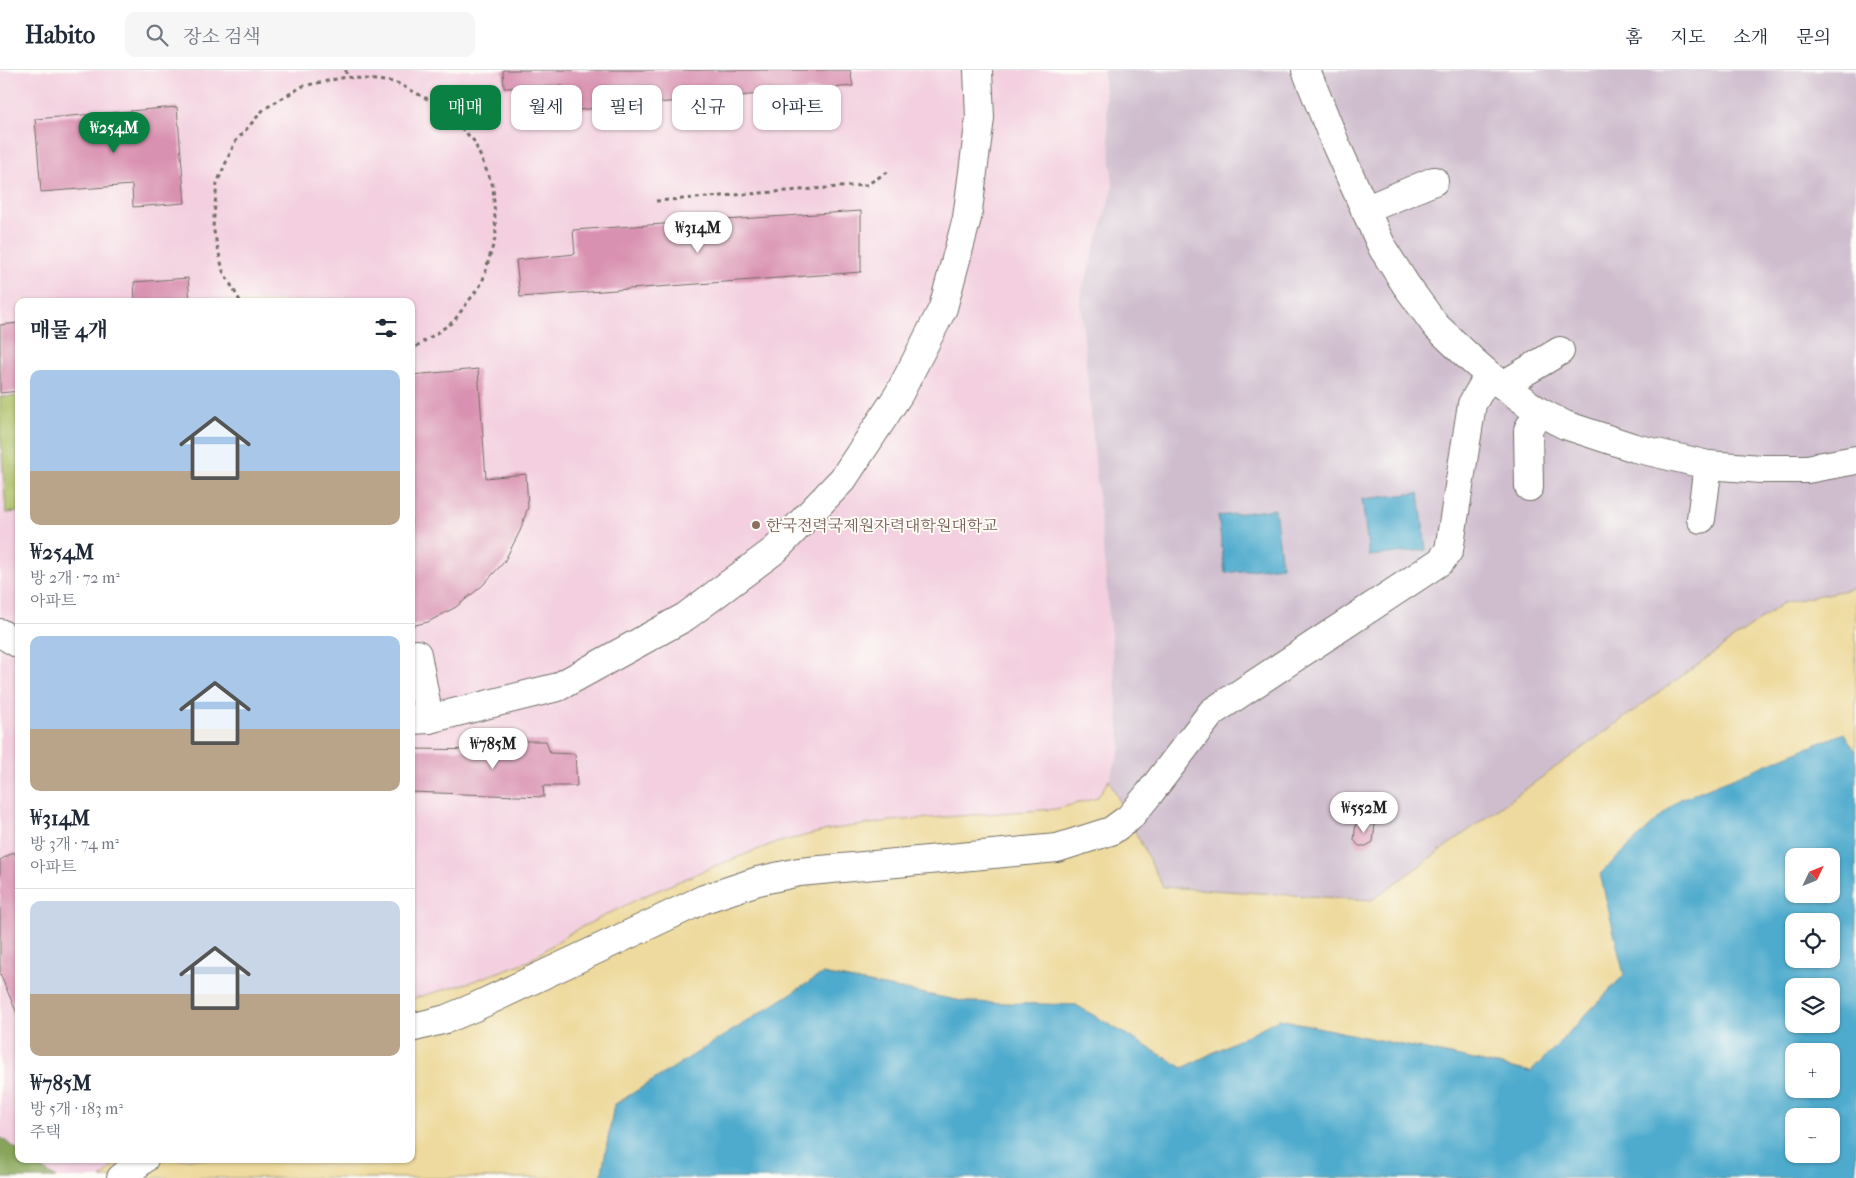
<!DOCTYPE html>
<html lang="ko">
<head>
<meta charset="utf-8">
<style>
  :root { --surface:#fff; --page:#f6f6f7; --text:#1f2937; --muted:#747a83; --line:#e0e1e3; --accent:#0b8043 }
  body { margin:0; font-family:"IM FELL French Canon","Noto Serif KR",serif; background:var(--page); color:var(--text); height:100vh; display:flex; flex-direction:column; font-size:19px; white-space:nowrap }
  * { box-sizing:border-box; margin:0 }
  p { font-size:16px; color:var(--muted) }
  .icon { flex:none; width:28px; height:28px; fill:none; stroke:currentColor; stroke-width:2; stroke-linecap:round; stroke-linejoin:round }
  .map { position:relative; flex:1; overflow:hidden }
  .sheet { position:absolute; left:15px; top:228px; width:400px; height:865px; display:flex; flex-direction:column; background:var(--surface); border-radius:10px; box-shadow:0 1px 4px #0004 }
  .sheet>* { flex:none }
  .guide { position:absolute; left:430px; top:15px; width:475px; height:45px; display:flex; gap:10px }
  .needle { width:32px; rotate:47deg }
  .tools { position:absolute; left:1785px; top:778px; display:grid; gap:10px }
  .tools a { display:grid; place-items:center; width:55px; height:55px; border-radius:10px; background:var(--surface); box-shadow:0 1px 4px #0004; font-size:25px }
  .price { position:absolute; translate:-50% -42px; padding:0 11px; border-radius:18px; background:#fff; color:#222; font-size:16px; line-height:32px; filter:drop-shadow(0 1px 2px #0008) }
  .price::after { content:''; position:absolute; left:50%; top:30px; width:15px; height:11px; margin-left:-8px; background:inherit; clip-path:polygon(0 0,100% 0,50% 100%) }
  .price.selected { background:var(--accent); color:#fff }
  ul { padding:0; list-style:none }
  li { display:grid; align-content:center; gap:10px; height:265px; padding:0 15px }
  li+li { border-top:1px solid var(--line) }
  li span { display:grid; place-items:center; height:155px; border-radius:10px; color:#555 }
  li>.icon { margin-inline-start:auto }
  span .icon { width:90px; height:90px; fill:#fffc; stroke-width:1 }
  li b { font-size:21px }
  h2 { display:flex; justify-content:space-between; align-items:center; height:60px; padding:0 15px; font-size:21px }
  .chip { padding:0 18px; border-radius:10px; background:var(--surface); box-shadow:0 1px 4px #0004; font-size:18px; line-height:45px }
  .chip.selected { background:var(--accent); color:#fff }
  header { display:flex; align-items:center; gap:30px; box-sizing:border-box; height:70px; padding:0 25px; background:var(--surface); border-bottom:1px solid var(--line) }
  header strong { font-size:24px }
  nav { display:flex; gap:28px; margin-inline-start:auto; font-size:18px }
  .search { width:350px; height:45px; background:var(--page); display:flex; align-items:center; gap:12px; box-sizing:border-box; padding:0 18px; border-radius:10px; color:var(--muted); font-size:19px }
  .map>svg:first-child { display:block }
</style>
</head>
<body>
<header>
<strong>Habito</strong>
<div class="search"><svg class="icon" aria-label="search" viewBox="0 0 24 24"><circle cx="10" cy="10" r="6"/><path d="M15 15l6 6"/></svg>장소 검색</div>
<nav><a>홈</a><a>지도</a><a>소개</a><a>문의</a></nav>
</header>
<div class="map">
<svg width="1856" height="1108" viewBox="0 0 1856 1108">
  <rect width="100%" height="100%" fill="#fdfcf7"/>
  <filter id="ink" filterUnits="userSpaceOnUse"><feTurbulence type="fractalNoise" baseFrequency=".02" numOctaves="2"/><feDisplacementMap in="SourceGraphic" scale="10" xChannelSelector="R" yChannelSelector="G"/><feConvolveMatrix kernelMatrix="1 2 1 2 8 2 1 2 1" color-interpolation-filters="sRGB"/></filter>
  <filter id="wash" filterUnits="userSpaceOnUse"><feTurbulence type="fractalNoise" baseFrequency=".0096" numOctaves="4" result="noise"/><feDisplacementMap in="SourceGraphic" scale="20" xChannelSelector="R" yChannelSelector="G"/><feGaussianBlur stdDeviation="1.12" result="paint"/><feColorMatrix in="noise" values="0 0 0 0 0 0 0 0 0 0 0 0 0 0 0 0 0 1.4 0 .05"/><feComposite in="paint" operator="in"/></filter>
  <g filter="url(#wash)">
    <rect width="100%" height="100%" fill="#f4ead4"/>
    <!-- built -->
    <g fill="#f3cfdf">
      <polygon points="0,0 1103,0 1113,117 1080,226 1121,678 1109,710 1097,728 1056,739 828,760 772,774 715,796 570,863 529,891 471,912 411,929 411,231 19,231 19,1081 0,1067"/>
      <polygon points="29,1089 122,1089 101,1108 56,1108"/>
    </g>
    <!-- industrial -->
    <polygon fill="#cfbdce" points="1103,0 1856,0 1856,518 1783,533 1372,830 1163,817 1109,710 1121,678 1080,226 1113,117"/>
    <!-- green -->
    <polygon fill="#aabe62" stroke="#6a7446" points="19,326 19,442 6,443 0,354 0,327"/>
    <!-- forest -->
    <polygon fill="#87a558" stroke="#596842" points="0,1067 19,1081 19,1089 29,1089 56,1108 0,1108"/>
    <!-- sand -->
    <polygon fill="#eeda9e" stroke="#8c8264" points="1856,518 1856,682 1844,664 1601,804 1624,905 1531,1002 1279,949 1183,998 1076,935 967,932 823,904 614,1035 601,1108 101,1108 122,1089 411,1089 411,929 471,912 529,891 570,863 642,827 715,796 772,774 828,760 890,751 1056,739 1097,728 1109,710 1163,817 1372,830 1783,533"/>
    <!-- water -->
    <g fill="#4fabcd" stroke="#3d6b7c" fill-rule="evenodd">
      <polygon points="1419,423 1426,480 1369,486 1362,429"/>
      <polygon points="1275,439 1282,496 1225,503 1218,446"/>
      <path d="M1844,663L1856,682V1108H601L614,1035L822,904L967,932L1076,935L1183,998L1279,949L1531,1002L1624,905L1600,804L1678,730ZM1794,786H1831V824H1794ZM1794,851H1831V889H1794ZM1794,916H1831V954H1794ZM1794,981H1831V1019H1794ZM1794,1046H1831V1084H1794Z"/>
    </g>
    <g id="blocks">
      <!-- building -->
      <g fill="#d991b1">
        <polygon points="503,0 850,0 853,16 565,41 563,16 504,18"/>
        <polygon points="177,37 185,133 133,137 132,115 41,122 35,49"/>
        <polygon points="861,141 861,202 520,227 516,190 575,184 573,160"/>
        <polygon points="188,208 190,231 135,231 134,212"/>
        <polygon points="19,253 19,321 0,323 0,255"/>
        <polygon points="478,299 486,408 526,404 528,437 520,461 504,492 482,516 456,537 428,552 411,556 411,305"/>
        <polygon points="499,671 546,671 550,683 575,684 577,716 543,716 544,727 411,722 411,679 494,680"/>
        <polygon points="1356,752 1375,754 1373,772 1366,776 1359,776 1354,770"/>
        <polygon points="14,782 19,793 19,948 0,904 0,790"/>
      </g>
    </g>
  </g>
  <g filter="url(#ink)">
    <use href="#blocks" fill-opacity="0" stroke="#716e66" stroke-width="1"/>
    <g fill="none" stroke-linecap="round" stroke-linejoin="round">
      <!-- minor casing -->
      <g stroke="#716e66" stroke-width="30">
        <g id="minor">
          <polyline points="1306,0 1336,75 1383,179 1406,215 1436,256 1473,291 1489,305 1538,341 1565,355 1635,378 1708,395 1762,399 1807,399 1856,390"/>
          <polyline points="1365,140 1434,111"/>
          <polyline points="1503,315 1560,281"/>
          <polyline points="1529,417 1528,360 1538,341"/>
          <polyline points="1701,449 1708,395"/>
          <polyline points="0,563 19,574"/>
          <polyline points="417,584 429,649"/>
          <polyline points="411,650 429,649 558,617 685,547 775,480 843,409 899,324 943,238 967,148 980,48 978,0"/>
          <polyline points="411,958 446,949 475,937 704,829 758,811 799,802 1057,778 1111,761 1129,748 1149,724 1212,642 1441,491 1449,480 1472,334 1489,305"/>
          <polyline points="121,1108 144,1089"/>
        </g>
      </g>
      <!-- path -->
      <g stroke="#716e66" stroke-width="3" stroke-dasharray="4 4" stroke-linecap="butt">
        <polyline points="346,0 346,7"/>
        <polyline points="656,131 866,115 891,100"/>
        <polyline points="240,231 223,201 213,157 217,113 235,72 264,39 303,16 346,7 395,12 439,35 474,71 493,116 496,165 482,213 453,252 411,280"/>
      </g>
      <!-- minor -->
      <use href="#minor" stroke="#fff" stroke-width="28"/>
    </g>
  </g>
  <!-- markers -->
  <circle fill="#8d6e63" stroke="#fdfcf7" stroke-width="2" cx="756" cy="455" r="5"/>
  <g text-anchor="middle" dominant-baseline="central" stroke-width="4" stroke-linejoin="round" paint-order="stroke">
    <!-- education labels -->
    <g font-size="16" fill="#785e54" stroke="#fdfcf7" text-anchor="start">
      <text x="766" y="455">한국전력국제원자력대학원대학교</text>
    </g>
  </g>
</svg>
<div class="tools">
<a><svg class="needle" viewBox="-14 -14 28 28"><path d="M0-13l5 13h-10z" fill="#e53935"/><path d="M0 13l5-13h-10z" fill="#747a83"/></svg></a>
<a><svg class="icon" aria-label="locate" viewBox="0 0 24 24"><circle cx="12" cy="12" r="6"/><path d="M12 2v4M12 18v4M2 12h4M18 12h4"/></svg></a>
<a><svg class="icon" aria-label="layers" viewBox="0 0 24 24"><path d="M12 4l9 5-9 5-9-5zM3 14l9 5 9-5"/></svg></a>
<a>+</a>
<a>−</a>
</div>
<b class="price selected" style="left:114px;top:84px">₩254M</b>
<b class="price" style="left:698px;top:184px">₩314M</b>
<b class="price" style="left:493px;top:700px">₩785M</b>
<b class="price" style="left:1364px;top:764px">₩552M</b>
<div class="guide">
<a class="chip selected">매매</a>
<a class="chip">월세</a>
<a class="chip">필터</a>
<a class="chip">신규</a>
<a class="chip">아파트</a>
</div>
<section class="sheet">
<h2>매물 4개<svg class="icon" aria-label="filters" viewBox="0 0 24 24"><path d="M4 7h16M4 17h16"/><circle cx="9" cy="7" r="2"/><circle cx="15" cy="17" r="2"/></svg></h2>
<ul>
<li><span style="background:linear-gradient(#a9c7e8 65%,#b9a48a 0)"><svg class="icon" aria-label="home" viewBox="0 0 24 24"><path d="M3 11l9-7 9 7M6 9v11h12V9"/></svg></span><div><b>₩254M</b><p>방 2개 · 72 m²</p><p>아파트</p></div></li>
<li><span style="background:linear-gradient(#a9c7e8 60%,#b9a48a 0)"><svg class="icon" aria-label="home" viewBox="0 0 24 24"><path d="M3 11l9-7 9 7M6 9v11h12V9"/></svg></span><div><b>₩314M</b><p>방 3개 · 74 m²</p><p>아파트</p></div></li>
<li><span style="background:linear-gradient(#c9d6e8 60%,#b9a48a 0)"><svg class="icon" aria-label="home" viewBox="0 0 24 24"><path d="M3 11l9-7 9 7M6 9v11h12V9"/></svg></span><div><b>₩785M</b><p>방 5개 · 183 m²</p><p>주택</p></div></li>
</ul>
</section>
</div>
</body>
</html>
